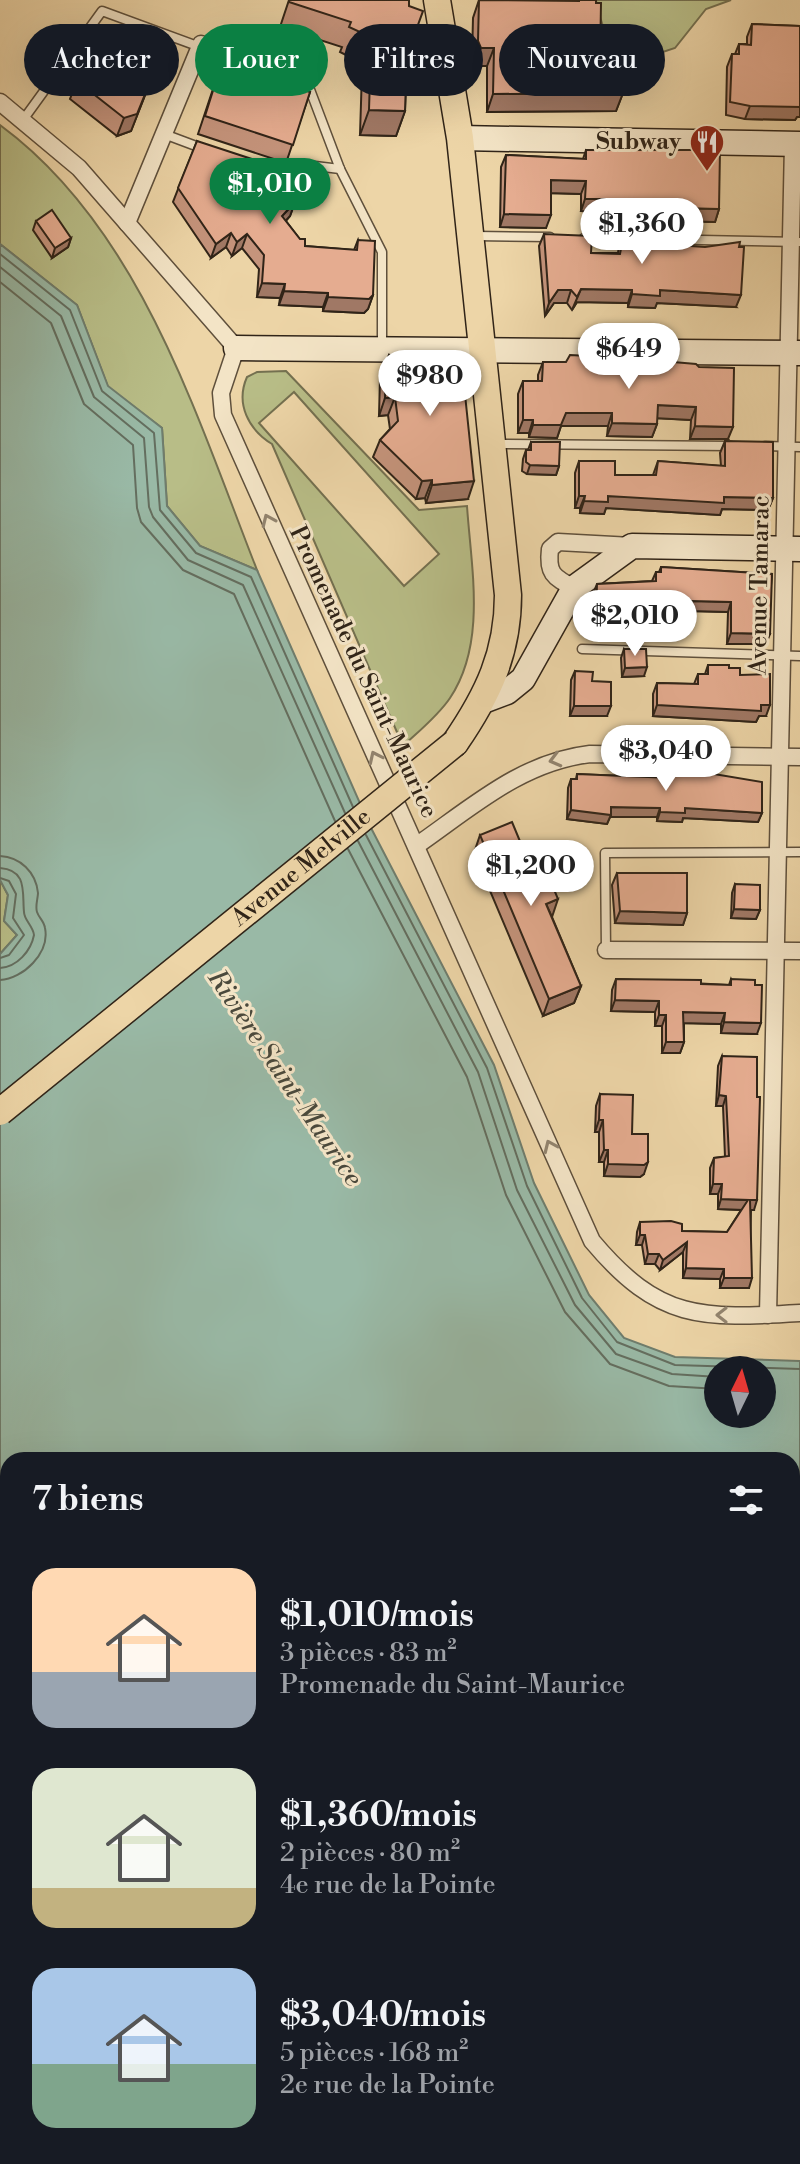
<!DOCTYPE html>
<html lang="fr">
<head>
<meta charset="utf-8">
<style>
  :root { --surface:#171b24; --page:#242831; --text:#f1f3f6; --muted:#9ea1a6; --accent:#0b8043 }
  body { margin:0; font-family:"Libre Bodoni",serif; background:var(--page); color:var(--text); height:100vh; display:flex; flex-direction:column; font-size:30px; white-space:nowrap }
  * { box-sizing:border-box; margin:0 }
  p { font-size:26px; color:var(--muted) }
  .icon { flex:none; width:44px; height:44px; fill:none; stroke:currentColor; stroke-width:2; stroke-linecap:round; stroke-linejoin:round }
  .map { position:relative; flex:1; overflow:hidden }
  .side { position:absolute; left:0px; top:1452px; width:800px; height:712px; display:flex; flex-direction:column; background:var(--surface); border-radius:24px 24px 0 0; box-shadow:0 8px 32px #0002 }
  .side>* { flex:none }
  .hud { position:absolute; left:24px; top:24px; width:752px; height:72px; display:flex; gap:16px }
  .needle { width:52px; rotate:5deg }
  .fabs { position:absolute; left:704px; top:1356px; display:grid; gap:16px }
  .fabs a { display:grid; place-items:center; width:72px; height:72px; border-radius:50%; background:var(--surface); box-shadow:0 8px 32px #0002; font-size:40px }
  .price { position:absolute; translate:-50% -68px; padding:0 18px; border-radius:28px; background:#fff; color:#222; font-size:26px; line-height:52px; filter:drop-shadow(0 2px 4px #0008) }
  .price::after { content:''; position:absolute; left:50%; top:48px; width:24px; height:18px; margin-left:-12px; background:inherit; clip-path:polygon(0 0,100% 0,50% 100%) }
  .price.current { background:var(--accent); color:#fff }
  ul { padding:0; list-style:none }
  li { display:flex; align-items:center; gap:24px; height:200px; padding:0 32px }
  li span { display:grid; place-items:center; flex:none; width:224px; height:160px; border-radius:24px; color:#555 }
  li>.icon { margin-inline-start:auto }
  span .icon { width:96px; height:96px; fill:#fffc; stroke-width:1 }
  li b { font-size:34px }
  h2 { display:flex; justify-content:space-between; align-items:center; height:96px; padding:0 32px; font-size:34px }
  .tag { padding:0 28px; border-radius:36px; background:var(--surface); box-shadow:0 8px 32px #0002; font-size:28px; line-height:72px }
  .tag.current { background:var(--accent); color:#fff }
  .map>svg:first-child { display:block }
</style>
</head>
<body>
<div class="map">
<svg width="800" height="2164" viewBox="0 0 800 2164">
  <rect width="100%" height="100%" fill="#edd5a7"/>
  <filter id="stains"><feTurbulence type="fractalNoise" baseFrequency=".0025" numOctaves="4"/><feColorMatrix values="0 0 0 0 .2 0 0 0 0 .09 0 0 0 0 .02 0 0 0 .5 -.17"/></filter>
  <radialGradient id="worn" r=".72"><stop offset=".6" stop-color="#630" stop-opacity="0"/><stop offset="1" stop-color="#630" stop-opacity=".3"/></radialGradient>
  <!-- green -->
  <g fill="#b8bd87" stroke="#747050" stroke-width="2" fill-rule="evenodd">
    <polygon points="595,0 731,0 706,9 675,48 648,57 610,50"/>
    <path d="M0,125C140,228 196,415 257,570L200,546L167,506L162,428L108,387L77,305L0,244Z"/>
    <path d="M286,371L419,510L467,506C471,567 487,643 450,698C438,716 419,731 403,746L272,444C249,430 235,404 247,377L257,372ZM294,392L439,554L404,586L259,423Z"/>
    <polygon points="0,880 8,895 4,921 17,935 0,954"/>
    <polygon points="0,1595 8,1600 8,1694 0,1698"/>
    <polygon points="800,1861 800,2033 792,2035 792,1862"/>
  </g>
  <!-- water -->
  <g fill="#99b9a6" stroke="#6f7d6d" stroke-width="2" fill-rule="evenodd">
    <path d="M0,244L77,305L108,386L162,428L167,506L200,546L257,570L370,826L494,1065L534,1183L589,1295L624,1338L675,1357L800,1361V1861L792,1862V1460H8V1600L0,1595V954L17,935L4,921L8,895L0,880ZM718,1370H762V1414H718Z"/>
    <polygon points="2,1694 8,1694 8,2156 792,2156 792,2035 800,2033 800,2164 0,2164"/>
  </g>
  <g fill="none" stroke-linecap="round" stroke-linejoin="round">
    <!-- shore -->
    <g stroke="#646e5f" stroke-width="2">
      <polyline points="0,254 70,310 102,391 154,433 160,510 196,553 251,577 353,807"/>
      <polyline points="0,267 61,316 94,397 144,438 149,507 153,517 188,560 243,585 345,813"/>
      <polyline points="0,282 51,323 84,404 133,445 137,508 141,522 183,570 234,594 335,821"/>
      <polyline points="366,835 487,1068 527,1186 582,1298 617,1342 675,1365 800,1369"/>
      <polyline points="358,841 478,1072 517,1190 575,1305 616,1354 672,1374 718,1377"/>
      <polyline points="348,849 467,1077 506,1195 565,1312 610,1364 669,1386 718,1389"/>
      <path d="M0,856C20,857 36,872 38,893C38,898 35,906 37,912C39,918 44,921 45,928C50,953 23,979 0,980"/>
      <path d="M0,868C28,870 22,893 24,912C24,920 33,926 34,935C31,951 17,967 0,968"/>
      <polyline points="0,878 9,881 16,894 13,918 24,935 9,955 0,958"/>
    </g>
    <!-- lane casing -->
    <g stroke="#5f503c" stroke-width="11">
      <g id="lane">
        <polyline points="23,120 102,11 309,87 340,169 382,252 382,348"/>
        <polyline points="164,134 204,149"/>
        <polyline points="265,172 273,175 315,166 340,169"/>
        <polyline points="476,236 550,237"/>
        <polyline points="584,238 630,238"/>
        <polyline points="652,239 800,242"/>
        <polyline points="497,444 731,446"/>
        <polyline points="765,446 800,447"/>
        <polyline points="582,649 800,656"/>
        <polyline points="606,950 605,853 800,852"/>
        <polyline points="0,1642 8,1646"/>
        <polyline points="792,2024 800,2024"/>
      </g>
    </g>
    <!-- street casing -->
    <g stroke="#5f503c" stroke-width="19">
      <g id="street">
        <path d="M0,102L79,168L236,348L221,393L223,415L592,1241C659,1321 701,1319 800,1313"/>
        <polyline points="127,223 201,44"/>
        <path d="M574,588C553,577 547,573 550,549L558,542L632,546"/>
        <path d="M416,846C471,808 521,762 590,754L800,757"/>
        <polyline points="606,950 800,951"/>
        <polyline points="768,1315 793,144"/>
      </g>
    </g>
    <!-- secondary casing -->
    <g stroke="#302418" stroke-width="27">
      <g id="secondary">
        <polyline points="460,138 800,144"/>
        <polyline points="236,348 800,353"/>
        <polyline points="483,701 507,692 523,679 574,588 632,546 800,549"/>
      </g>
    </g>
    <!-- primary casing -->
    <g stroke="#302418" stroke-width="29">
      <path id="primary" d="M437,0L460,138L508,595C508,653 488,695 455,743"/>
    </g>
    <!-- lane -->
    <use href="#lane" stroke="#f3e4c6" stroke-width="8"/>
    <!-- street -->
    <use href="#street" stroke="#f3e4c6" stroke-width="16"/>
    <!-- secondary -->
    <use href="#secondary" stroke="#f3e4c6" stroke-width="24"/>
    <!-- primary -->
    <use href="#primary" stroke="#edd5a7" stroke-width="26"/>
    <!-- primary-bridge casing -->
    <g stroke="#302418" stroke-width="29" stroke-linecap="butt">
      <g id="primary-bridge">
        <path id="s1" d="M0,1112L455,743"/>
      </g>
    </g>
    <!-- primary-bridge -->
    <use href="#primary-bridge" stroke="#edd5a7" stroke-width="26"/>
  </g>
  <!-- wall -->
  <g fill="#c5947c" stroke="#302418" stroke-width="2">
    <polygon points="289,0 409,0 405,111 396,136 360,135 362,71 348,64 350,57 340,52 342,47 280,27"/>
    <polygon points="479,0 574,1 574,0 596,0 600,63 616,69 623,93 616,111 487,112 487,66 474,66 472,59 473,18"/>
    <polygon points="752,24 800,26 800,117 797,117 795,120 745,119 726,115 727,67 732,54 735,54 739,44 747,44 747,37"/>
    <polygon points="160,57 131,131 117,136 70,99 77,81"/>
    <polygon points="222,62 310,92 286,163 198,134"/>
    <polygon points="197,141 295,202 290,216 286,221 305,246 354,250 358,240 373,295 368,309 364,313 323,311 323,307 279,305 280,298 257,297 259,269 242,248 232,256 226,247 211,258 173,202"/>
    <polygon points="586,150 719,209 715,222 678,221 676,228 661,228 659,232 619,232 619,212 581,211 581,194 551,193 546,228 500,227 501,167 506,155 583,159"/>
    <polygon points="36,221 71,238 68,247 52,258 33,230"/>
    <polygon points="624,233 663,244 736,307 657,303 655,308 628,307 628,303 577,302 572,310 567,303 554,303 545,316 539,246 544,234 591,253 618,253 619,246"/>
    <polygon points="389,355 468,499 426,503 425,498 416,499 373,457 380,440 390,429 388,415 379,416 380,378"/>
    <polygon points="543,362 666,365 728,439 690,439 691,420 657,418 657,424 652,437 607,436 608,426 561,426 557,438 529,437 529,433 518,433 518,394 523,381 538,381 538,375"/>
    <polygon points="725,441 773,498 768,510 722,509 720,515 606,508 604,514 580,513 580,508 575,508 575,473 579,461 615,475 653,475 658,461 721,466 720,453"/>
    <polygon points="531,442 559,466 556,475 527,474 522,471 523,459 526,450 528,450"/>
    <polygon points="661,567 772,574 766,644 727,644 728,612 692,611 688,623 673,622 673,609 651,608 647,625 592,623 593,594 597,584 652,581 656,572 659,572"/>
    <polygon points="624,649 644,676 622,677 621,658"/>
    <polygon points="708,665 729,668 740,675 766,716 759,716 756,722 653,716 653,694 657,683 694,684 698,674 705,674"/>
    <polygon points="575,671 592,681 607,716 570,716 571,680"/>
    <polygon points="577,774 669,778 671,774 762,813 758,822 683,818 682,822 657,821 657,817 610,817 607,824 567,819 568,788 571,779 576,779"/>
    <polygon points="480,835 552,917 581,986 574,1003 543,1016 474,853"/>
    <polygon points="617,873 687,913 683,925 615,923 612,885"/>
    <polygon points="735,884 760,910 756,919 731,918 732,893"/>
    <polygon points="616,979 729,985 731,979 757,1034 721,1033 721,1024 684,1023 684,1042 680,1053 662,1053 662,1026 655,1026 655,1012 611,1011 612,990"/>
    <polygon points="722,1056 754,1210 751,1210 749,1288 720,1288 720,1279 683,1278 683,1252 660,1270 655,1264 645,1264 642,1245 636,1245 637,1232 640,1222 682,1231 727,1232 741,1210 718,1209 718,1194 710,1194 710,1168 714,1158 725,1157 723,1106 716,1106 718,1066"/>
    <polygon points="600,1094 632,1134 644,1174 640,1177 604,1176 604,1162 599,1162 599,1132 595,1132 596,1106"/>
  </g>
  <!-- shaded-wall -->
  <g fill="#a07865" stroke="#302418" stroke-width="2">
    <polygon points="481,48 494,48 487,66 474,66"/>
    <polygon points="160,57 131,131 117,136 124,118"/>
    <polygon points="623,93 616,111 487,112 493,94"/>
    <polygon points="800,105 800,117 797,117 795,120 745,119 750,106"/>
    <polygon points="369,110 405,111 396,136 360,135"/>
    <polygon points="551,180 586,181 581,194 547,193"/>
    <polygon points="585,199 624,199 619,212 581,211"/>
    <polygon points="295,202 290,216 277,230 282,216"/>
    <polygon points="680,208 719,209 715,222 678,221 676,228 661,228 659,232 619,232 624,219 664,215"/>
    <polygon points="504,214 551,215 546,228 500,227"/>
    <polygon points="231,233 226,247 211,258 216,244"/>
    <polygon points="247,234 242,248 232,256 237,242"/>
    <polygon points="71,238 68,247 52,258 55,248"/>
    <polygon points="262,283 285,284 280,298 257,297"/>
    <polygon points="581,289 632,290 628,303 577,302 572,310"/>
    <polygon points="558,290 571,290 567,303 554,303 545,316 549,303"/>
    <polygon points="660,290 741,295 736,307 657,303 655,308 628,307 632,294"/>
    <polygon points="284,291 328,293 323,307 279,305"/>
    <polygon points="373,295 368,309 364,313 323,311 328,297"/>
    <polygon points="395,397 388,415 379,416 385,398"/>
    <polygon points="658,405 696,407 691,420 653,418"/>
    <polygon points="566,413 612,413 608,426 561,426 557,438 529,437 533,425"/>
    <polygon points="523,420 533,420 529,433 518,433"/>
    <polygon points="612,423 657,424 652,437 607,436"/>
    <polygon points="695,426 733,427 728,439 690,439"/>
    <polygon points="530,465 559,466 556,475 527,474"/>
    <polygon points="432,480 425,498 416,499 422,481"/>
    <polygon points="474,481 468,499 426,503 432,485"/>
    <polygon points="579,496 585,496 580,508 575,508"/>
    <polygon points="608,496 724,497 773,498 768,510 722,509 720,515 606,508 604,514 580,513 584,501"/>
    <polygon points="651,597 677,598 673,609 647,608"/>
    <polygon points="692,601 731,602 728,612 689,611"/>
    <polygon points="677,612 692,612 688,623 673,622"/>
    <polygon points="596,613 651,614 647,625 592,623"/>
    <polygon points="731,633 770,634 766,644 727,644"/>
    <polygon points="647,667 644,676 622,677 625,668"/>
    <polygon points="657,705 770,705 766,716 759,716 756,722 653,716"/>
    <polygon points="574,706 611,706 607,716 570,716"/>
    <polygon points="611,807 660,808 657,817 610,817 607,824 567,819 571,810"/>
    <polygon points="685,808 762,813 758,822 683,818 682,822 657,821 660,812"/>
    <polygon points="558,899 552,917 546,904"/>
    <polygon points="734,909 760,910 756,919 731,918"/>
    <polygon points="620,911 687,913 683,925 615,923"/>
    <polygon points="581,986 574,1003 543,1016 549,999"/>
    <polygon points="615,1000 659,1001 655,1012 611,1011"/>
    <polygon points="683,1012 725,1013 721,1024 679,1023"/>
    <polygon points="659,1015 666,1015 662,1026 655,1026"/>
    <polygon points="724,1022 761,1023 757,1034 721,1033"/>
    <polygon points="666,1042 684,1042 680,1053 662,1053"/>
    <polygon points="719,1095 726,1096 723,1106 716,1106"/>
    <polygon points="599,1120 603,1120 599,1132 595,1132"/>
    <polygon points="604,1150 608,1150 604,1162 599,1162"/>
    <polygon points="648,1162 644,1174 640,1177 604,1176 608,1164"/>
    <polygon points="713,1184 722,1184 718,1194 710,1194"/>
    <polygon points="721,1199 748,1200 744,1210 718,1209"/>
    <polygon points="750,1200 757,1200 754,1210 747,1210"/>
    <polygon points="640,1235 645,1235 642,1245 636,1245"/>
    <polygon points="687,1242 683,1252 660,1270 663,1260"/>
    <polygon points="648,1254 659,1254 655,1264 645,1264"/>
    <polygon points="686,1268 724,1269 720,1279 683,1278"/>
    <polygon points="724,1278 752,1278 749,1288 720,1288"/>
  </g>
  <!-- building -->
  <g fill="#e5ac90" stroke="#302418" stroke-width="2">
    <polygon points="289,0 409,0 409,6 423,11 407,55 405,111 369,110 371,46 357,39 360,32 349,27 351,22 289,2"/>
    <polygon points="479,0 579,1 579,0 596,0 596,3 601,3 600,63 616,63 616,69 623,72 623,93 493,94 494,48 481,48 478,41"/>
    <polygon points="752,24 800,26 800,107 750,106 730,102 732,54 739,54 739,44 751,45"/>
    <polygon points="109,39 160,57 137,114 124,118 77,81"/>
    <polygon points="222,62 310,92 293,145 205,116"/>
    <polygon points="197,141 264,163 295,202 282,216 300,239 305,239 305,246 357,250 358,240 375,241 373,295 369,299 328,297 328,293 284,291 285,284 262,283 264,255 247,234 237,242 231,233 216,244 178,188"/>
    <polygon points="586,150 720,150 719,209 680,208 680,216 664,215 664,220 624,219 624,199 585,199 586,181 551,180 551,215 504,214 506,155 586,159"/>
    <polygon points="52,210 71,238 55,248 36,221"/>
    <polygon points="624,233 663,234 663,244 705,247 740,242 739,247 744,247 741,295 660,290 660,296 632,294 632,290 581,289 577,297 571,290 558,290 549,303 544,234 592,236 591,253 620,254"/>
    <polygon points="389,355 461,356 474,481 432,485 432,480 422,481 380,440 398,421 395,397 385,398 387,361"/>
    <polygon points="570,355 609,357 609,363 666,365 673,362 696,364 699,367 734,368 733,427 695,426 696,407 658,405 657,424 612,423 612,413 566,413 561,425 533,425 533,420 523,420 523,381 542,381 543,362 566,362"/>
    <polygon points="725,441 773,442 773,498 724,497 724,503 608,496 608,502 584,501 585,496 579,496 579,461 615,461 615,475 656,475 658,461 725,466"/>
    <polygon points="531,442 560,442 559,466 530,465 526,462 526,450 531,450"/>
    <polygon points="661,567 772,574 770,634 731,633 731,602 692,601 692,612 677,612 677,598 651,597 651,614 596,613 597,584 656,581 656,572 661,572"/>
    <polygon points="624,649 646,649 647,667 625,668"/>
    <polygon points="708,665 729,665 729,668 740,668 740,675 770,674 770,705 761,705 761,711 657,705 657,683 698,684 698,674 708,674"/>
    <polygon points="575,671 593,672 592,681 611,682 611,706 574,706"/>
    <polygon points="702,772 762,782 762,813 685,808 685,813 660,812 660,808 611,807 611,815 571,810 571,779 577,779 577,774 671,778 671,774"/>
    <polygon points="512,822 531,868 543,863 558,899 546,904 581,986 549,999 480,835"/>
    <polygon points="617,873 687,873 687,913 620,911"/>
    <polygon points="735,884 760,885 760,910 734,909"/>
    <polygon points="616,979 701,980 701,984 731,985 731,979 755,980 755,985 762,985 761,1023 724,1022 725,1013 683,1012 684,1042 666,1042 666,1015 659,1015 659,1001 615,1000"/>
    <polygon points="722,1056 757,1057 757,1097 760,1097 757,1200 750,1200 752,1278 724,1278 724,1269 686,1268 687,1242 663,1260 659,1254 648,1254 645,1235 640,1235 640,1222 671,1221 682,1224 682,1231 727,1232 748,1200 721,1199 722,1184 713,1184 714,1158 729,1156 726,1096 719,1095"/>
    <polygon points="600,1094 633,1095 632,1134 648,1134 648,1162 644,1165 608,1164 608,1150 604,1150 603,1120 599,1120"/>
  </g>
  <!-- one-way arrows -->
  <defs><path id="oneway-chevron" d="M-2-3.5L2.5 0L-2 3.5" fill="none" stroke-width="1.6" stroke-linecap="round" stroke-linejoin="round" transform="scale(2)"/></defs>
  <g stroke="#92846f">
    <use href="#oneway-chevron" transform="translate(268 520) rotate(-114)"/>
    <use href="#oneway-chevron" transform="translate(375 757) rotate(-115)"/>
    <use href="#oneway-chevron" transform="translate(555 760) rotate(165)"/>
    <use href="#oneway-chevron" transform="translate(550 1146) rotate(-114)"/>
    <use href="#oneway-chevron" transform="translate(722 1315) rotate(-180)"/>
  </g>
  <!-- icons -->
  <defs>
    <g id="restaurant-pin" transform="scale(1.8)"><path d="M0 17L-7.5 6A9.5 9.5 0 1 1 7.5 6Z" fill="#8f2418" stroke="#f3e4c6"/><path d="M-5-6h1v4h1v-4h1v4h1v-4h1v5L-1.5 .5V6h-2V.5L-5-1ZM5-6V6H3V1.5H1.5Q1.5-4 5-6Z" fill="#fff"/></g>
  </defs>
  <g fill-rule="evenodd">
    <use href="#restaurant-pin" x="707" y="142"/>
  </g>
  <g text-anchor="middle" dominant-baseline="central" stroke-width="6" stroke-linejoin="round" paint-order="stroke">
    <!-- poi labels -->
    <g font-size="24" font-weight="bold" fill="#302418" stroke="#f3e4c6" text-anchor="end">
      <text x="681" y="142">Subway</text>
    </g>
    <!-- street labels -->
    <g font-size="24" fill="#302418" stroke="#f3e4c6">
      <text transform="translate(760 585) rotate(-89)">Avenue Tamarac</text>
      <text transform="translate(363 672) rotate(65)">Promenade du Saint-Maurice</text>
      <text stroke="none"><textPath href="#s1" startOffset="388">Avenue Melville</textPath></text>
    </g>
    <!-- water labels -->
    <g font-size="26" font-style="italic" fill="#4a493c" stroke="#f3e4c6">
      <text transform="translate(285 1078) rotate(56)">Rivière Saint-Maurice</text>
    </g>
  </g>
  <rect width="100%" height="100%" filter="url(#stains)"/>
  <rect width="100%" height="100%" fill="url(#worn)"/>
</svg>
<div class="fabs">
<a><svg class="needle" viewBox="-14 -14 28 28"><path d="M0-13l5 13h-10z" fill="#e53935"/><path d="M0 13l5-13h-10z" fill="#9ea1a6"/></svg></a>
</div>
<b class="price current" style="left:270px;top:226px">$1,010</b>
<b class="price" style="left:642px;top:266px">$1,360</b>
<b class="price" style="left:629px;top:391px">$649</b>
<b class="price" style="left:430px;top:418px">$980</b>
<b class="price" style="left:635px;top:658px">$2,010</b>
<b class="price" style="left:666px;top:793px">$3,040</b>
<b class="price" style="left:531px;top:908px">$1,200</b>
<div class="hud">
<a class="tag">Acheter</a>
<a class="tag current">Louer</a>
<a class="tag">Filtres</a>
<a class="tag">Nouveau</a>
</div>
<section class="side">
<h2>7 biens<svg class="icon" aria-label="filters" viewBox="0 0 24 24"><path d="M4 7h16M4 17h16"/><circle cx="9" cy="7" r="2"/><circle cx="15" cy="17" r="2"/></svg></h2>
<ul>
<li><span style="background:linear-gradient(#ffd9b3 65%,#9aa5b1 0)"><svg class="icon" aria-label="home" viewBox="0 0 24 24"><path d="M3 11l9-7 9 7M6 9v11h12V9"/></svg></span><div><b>$1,010/mois</b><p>3 pièces · 83 m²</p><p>Promenade du Saint-Maurice</p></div></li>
<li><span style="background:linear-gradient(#dfe7d0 75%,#c2b280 0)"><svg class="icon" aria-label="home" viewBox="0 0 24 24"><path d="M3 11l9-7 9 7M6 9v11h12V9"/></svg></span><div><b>$1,360/mois</b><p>2 pièces · 80 m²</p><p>4e rue de la Pointe</p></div></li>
<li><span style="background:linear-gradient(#a9c7e8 60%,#7fa58c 0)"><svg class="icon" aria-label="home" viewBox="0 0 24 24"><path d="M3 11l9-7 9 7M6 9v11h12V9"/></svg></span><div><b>$3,040/mois</b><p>5 pièces · 168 m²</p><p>2e rue de la Pointe</p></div></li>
</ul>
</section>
</div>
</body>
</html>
